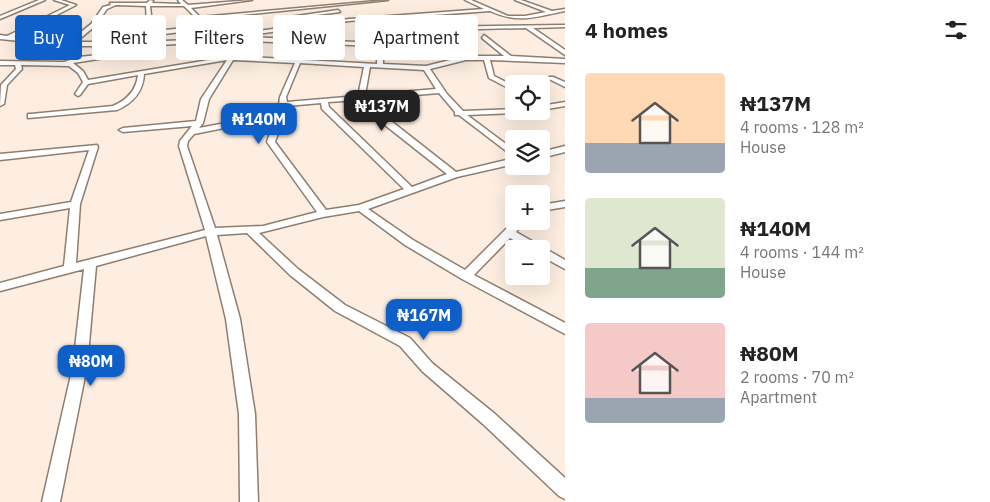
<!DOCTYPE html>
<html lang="en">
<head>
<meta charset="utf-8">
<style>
  :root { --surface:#fff; --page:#f6f6f6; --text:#222; --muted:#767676; --accent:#0f5fc8 }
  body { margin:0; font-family:"IBM Plex Sans",sans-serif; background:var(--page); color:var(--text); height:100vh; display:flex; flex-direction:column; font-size:19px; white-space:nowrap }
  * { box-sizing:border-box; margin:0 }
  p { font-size:16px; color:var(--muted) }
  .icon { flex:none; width:28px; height:28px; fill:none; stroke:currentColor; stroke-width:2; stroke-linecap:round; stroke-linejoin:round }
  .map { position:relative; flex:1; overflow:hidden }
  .sheet { display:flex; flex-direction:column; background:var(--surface); width:425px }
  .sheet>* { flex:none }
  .hud { position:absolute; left:15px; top:15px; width:475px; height:45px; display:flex; gap:10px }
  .tools { position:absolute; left:505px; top:75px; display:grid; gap:10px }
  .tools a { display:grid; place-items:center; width:45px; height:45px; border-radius:5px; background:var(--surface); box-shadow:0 5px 20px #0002; font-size:25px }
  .price { position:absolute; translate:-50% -42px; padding:0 11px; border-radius:10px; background:var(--accent); color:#fff; font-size:16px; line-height:32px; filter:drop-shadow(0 1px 2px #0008) }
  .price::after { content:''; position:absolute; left:50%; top:30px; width:15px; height:11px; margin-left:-8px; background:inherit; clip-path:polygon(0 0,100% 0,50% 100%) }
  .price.selected { background:#222; color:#fff }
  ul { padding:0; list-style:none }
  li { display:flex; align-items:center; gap:15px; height:125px; padding:0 20px }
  li span { display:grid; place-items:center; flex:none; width:140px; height:100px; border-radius:5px; color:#555 }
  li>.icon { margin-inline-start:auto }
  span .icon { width:60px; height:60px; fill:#fffc; stroke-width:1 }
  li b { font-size:21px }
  h2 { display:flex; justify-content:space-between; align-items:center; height:60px; padding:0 20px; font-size:21px }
  .tag { padding:0 18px; border-radius:5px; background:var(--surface); box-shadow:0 5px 20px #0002; font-size:18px; line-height:45px }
  .tag.selected { background:var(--accent); color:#fff }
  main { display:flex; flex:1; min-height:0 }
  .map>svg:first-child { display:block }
</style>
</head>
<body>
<main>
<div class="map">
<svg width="565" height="502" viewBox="0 0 565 502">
  <rect width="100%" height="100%" fill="#fdeee1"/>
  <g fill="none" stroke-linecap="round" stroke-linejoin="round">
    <!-- street casing -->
    <g stroke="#8e7e6f" stroke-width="3">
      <g id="street">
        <polygon points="39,0 45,0 0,19 0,16"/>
        <path d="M54,0H61L76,5L14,37L69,42L91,24L103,7L111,5L110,3H147L150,0L153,1L152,3L181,4L178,0H182L188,5L252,0L191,8L200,17L388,0L203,19L220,36L349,19L484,9L465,0H471L508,16H525L546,12L515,0H521L552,11L565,9V11C535,17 518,24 490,11L349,21L222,39L233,56L377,64V46L249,41L246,39L249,37L377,43V37L380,35L383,39L436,37L432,30L374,29L376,26L433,27L565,25V27L533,28L565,50V55L526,28L437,30L442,39L383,43V64L426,66L466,56H504L482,38L484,35L511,56L565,59V63L490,60L494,76L514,86V91L489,78L484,60H466L430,69L447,94L463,111L514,109V111H518L514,113L467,115L514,150V157L459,115H455V112L439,93L367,99L377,110L456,172L514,158V164L457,177L368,209L413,240L465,270L514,221H525L516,232L565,260V269L541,256V249H528L510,238L474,275L565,323V334L462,279L405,245L359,211L323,217L259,233L298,269L345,305L410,338L432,363L495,414L565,478V499L559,496L483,424L422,371L400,346L335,311L290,275L247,233L217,235L240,319L255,414L258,502H240L239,414L226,319L206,236L96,266L87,366L60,502H42L73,366L84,269L0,291V283L64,266L70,208L0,220V214L71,202L89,150L0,160V154L97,145L98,147L80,204L76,263L205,230L179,146L180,141L192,126L123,132L119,130L123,128L196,121L201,99L227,60L144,74C143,92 133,103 117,110L28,118V114H31L113,106C127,100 136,91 138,75L88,84L80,95L78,96L75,94L83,82L78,73L69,66L21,65L22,69L7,85L4,104L0,106L1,85L16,69L15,65H0V61L64,62L79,57L127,52L130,54L73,63L83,71L88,80L227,57L219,42L138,46H70L0,39V35L7,36L70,5ZM116,5L146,6L147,24L137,31V33L155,35L207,29L217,39L138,42H76L95,26L107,9ZM150,6H184L204,26L155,31H144L152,24ZM233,60L295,63L280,97L278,113L199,128L203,123L209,99ZM300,63L364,67L358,96L287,102L286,97ZM370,67L424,70L436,89L365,95ZM360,100L371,114L447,174L412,187L329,107L328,102ZM321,103L322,109L404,189L359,205L326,210L275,142C278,133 287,113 287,106ZM275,118L267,142L317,212L263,226L215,228L187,146L188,141L194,134Z"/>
        <polygon points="338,10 340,12 278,20 276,19"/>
        <polygon points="549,77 553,77 565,82 565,87 549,79"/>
        <polygon points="565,102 565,106 541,110 541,106"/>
        <polygon points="565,146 565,152 541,158 541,152"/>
        <polygon points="565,201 565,207 541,211 541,205"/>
      </g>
    </g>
    <!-- street -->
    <use href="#street" fill="#fff" fill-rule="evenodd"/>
  </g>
</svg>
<div class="tools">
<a><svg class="icon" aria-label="locate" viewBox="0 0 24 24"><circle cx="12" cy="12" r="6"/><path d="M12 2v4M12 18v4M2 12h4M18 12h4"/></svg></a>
<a><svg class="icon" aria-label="layers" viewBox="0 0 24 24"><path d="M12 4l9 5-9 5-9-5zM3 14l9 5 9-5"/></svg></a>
<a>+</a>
<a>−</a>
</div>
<b class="price selected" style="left:382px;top:132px">₦137M</b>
<b class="price" style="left:259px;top:145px">₦140M</b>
<b class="price" style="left:424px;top:341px">₦167M</b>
<b class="price" style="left:91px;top:387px">₦80M</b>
<div class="hud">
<a class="tag selected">Buy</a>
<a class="tag">Rent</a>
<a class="tag">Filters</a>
<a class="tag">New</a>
<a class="tag">Apartment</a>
</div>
</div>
<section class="sheet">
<h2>4 homes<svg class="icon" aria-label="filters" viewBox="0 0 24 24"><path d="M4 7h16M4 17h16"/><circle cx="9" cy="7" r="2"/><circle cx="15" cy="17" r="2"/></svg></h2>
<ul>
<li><span style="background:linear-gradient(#ffd9b3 70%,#9aa5b1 0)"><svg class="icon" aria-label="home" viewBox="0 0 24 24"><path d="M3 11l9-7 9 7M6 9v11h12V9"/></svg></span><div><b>₦137M</b><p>4 rooms · 128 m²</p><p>House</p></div></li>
<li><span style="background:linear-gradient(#dfe7d0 70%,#7fa58c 0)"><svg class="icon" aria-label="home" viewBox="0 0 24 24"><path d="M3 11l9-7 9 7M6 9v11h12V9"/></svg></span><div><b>₦140M</b><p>4 rooms · 144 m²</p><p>House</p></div></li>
<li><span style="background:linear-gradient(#f6c9c9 75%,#9aa5b1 0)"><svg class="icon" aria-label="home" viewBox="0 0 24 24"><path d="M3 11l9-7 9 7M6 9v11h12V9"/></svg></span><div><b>₦80M</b><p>2 rooms · 70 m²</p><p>Apartment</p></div></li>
</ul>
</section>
</main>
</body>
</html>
